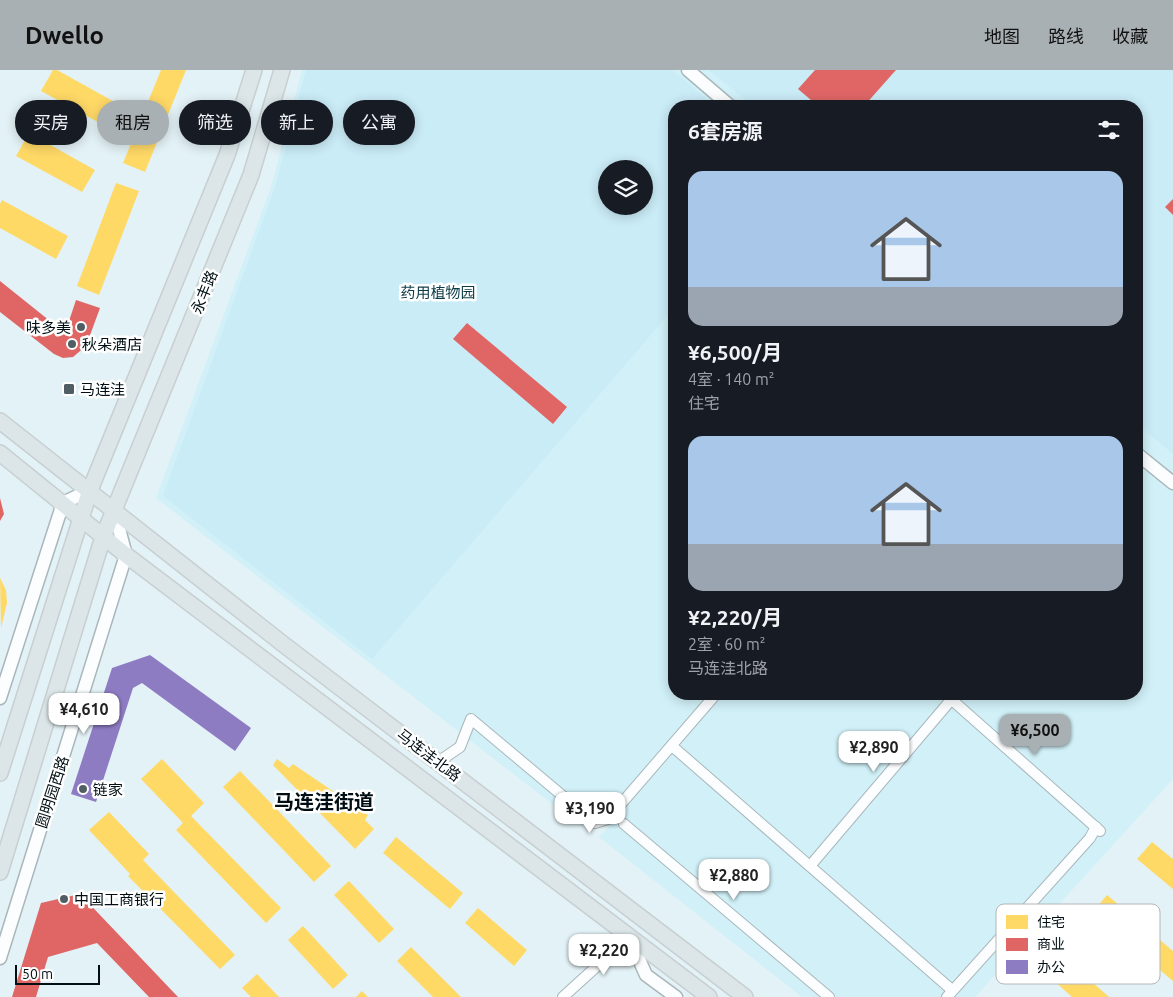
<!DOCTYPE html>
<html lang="zh">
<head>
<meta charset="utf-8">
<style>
  :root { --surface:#171b24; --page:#20242c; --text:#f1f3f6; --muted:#9ea1a6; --accent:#a9b0b4 }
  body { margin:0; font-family:Ubuntu,"Noto Sans SC",sans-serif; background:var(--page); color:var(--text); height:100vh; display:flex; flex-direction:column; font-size:19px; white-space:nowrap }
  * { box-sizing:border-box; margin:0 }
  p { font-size:16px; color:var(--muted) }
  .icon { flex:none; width:28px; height:28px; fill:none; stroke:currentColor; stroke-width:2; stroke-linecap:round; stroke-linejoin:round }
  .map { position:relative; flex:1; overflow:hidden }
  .drawer { position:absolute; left:668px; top:30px; width:475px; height:600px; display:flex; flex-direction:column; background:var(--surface); border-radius:20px; box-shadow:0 2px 12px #0003 }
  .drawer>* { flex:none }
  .top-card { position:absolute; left:15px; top:30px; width:475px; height:45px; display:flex; gap:10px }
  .fabs { position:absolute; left:598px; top:90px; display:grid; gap:10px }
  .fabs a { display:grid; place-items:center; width:55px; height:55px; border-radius:50%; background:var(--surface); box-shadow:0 2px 12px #0003; font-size:25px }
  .scale { position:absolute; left:15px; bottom:12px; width:85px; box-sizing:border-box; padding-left:5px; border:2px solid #010f14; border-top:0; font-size:14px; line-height:18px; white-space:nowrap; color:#010f14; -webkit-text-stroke:4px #fff; paint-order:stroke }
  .price { position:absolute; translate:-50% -42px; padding:0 11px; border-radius:10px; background:#fff; color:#222; font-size:16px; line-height:32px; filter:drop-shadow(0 1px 2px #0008) }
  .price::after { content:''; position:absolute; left:50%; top:30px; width:15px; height:11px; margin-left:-8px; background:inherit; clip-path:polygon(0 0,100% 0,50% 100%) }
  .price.active { background:var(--accent); color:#111 }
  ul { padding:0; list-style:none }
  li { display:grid; align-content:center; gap:10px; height:265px; padding:0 20px }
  li span { display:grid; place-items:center; height:155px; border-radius:15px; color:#555 }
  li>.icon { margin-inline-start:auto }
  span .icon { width:90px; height:90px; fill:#fffc; stroke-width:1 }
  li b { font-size:21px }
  h2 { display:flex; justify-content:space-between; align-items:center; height:60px; padding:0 20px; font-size:21px }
  .tag { padding:0 18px; border-radius:22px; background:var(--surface); box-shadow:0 2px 12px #0003; font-size:18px; line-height:45px }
  .tag.active { background:var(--accent); color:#111 }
  header { display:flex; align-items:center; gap:30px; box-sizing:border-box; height:70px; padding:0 25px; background:var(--accent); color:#111 }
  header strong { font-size:24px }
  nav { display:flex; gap:28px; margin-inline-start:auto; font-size:18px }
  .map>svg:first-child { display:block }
</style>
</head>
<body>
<header>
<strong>Dwello</strong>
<nav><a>地图</a><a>路线</a><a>收藏</a></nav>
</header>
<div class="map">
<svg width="1173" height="927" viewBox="0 0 1173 927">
  <rect width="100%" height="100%" fill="#e3f2f6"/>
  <!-- built -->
  <path fill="#d1f0f8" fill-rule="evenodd" d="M302,0H1173V709L975,927H802L599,767L628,736L621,728L581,756L156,428L271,117ZM674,36H1136V624H674ZM606,99H644V136H606Z"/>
  <!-- green -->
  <g fill="#caecf7" fill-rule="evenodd">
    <path d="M306,0H672L715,36H674V238L372,589L163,426L275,117ZM606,99H644V136H606Z"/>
    <polygon points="709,0 1173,0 1173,384 1136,353 1136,36 753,36"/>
  </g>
  <!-- homes -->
  <g fill="#ffd966">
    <polygon points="53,0 57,0 120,35 107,57 41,21"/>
    <polygon points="161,0 186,0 145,102 123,93"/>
    <polygon points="29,63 95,100 82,122 16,86"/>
    <polygon points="116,113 139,121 99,225 77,216"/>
    <polygon points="2,130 68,166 56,189 0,158 0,134"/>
    <polygon points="0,508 6,520 7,533 1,558"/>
    <polygon points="162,689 204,733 191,746 281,838 266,853 176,760 183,753 141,709"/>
    <polygon points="277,689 289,698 293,694 368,745 365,750 374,759 355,779 273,695"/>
    <polygon points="240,701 331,796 314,812 223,717"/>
    <polygon points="109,742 149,784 143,790 235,885 220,899 128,806 130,804 89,760"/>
    <polygon points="396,767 463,823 450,839 383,783"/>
    <polygon points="1152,772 1173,789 1173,819 1137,789"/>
    <polygon points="349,811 394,859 379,873 334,825"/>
    <polygon points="1107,825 1173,881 1173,911 1092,843"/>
    <polygon points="478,838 527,880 514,896 465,853"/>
    <polygon points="303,856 348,905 333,919 288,870"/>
    <polygon points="411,877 461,927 433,927 397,891"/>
    <polygon points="1057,881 1109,927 1072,927 1041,899"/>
    <polygon points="257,904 279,927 251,927 242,918"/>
    <polygon points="362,921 368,927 356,927"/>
  </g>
  <!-- shops -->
  <g fill="#e06666">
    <polygon points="815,0 896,0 864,36 818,36 798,19"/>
    <polygon points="1173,129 1173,145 1165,137"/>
    <polygon points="0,211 65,263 76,230 100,238 86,276 73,287 63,288 54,284 0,242"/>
    <polygon points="467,253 567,337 553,354 453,269"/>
    <polygon points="0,428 4,444 0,451"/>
    <polygon points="80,824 178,927 149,927 97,873 48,887 36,927 12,927 41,833"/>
  </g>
  <!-- offices -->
  <polygon fill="#8e7cc3" points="150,585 251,658 235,681 142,613 133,618 96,732 71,724 112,598"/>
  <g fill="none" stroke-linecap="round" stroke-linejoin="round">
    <!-- minor casing -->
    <g stroke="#a9b7bb" stroke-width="12">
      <g id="minor">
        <polyline points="952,630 1100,761"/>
        <polyline points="672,676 952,920"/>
        <polyline points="438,692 460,677 471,649 595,753 608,749 716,624"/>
        <polyline points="624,754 829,927"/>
        <polyline points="810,796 956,624"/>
        <polyline points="563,927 629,867"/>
        <polyline points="947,927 1090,768 1096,757"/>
      </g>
    </g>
    <!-- tertiary casing -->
    <g stroke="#a9b7bb" stroke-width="15">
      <g id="tertiary">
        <polyline points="688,0 730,36"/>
        <polyline points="1136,383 1173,413"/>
        <polyline points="0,628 63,433 90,420"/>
        <polyline points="629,867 646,905 676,927"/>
        <polyline points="0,888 126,485 114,440"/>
      </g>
    </g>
    <!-- primary casing -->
    <g stroke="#c7cfd1" stroke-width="18">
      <g id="primary">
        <polyline points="0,351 283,574 745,927"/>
        <polyline points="0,383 126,485 709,927"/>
        <polyline points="0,703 90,420 227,85 254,0"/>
        <polyline points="0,802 103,467 251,105 282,0"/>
      </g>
    </g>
    <!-- minor -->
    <use href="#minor" stroke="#fbfdfe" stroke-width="10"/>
    <!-- tertiary -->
    <use href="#tertiary" stroke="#fbfdfe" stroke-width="12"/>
    <!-- primary -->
    <use href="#primary" stroke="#dce6e9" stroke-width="15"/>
  </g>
  <!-- markers -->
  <g fill="#505e63" stroke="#fff" stroke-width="2">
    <circle cx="81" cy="257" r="5"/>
    <circle cx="72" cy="274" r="5"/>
    <rect x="63" y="313" width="12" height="12" rx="2.5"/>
    <circle cx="83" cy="719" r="5"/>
    <circle cx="64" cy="829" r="5"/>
  </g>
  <g text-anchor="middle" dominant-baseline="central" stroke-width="5" stroke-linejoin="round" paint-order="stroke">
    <!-- street labels -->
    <g font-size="15" fill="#010f14" stroke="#fff">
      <text transform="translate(204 222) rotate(-68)">永丰路</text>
      <text transform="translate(429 685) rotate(37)">马连洼北路</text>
      <text transform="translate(52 722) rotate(-72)">圆明园西路</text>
    </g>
    <!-- park labels -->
    <g font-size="15" fill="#0b3b47" stroke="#fff">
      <text x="438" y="222">药用植物园</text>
    </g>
    <!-- poi labels -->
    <g font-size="15" fill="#010f14" stroke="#fff" text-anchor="start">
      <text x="71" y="257" text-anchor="end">味多美</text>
      <text x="82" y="274">秋朵酒店</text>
      <text x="80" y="319">马连洼</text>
      <text x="93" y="719">链家</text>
      <text x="74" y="829">中国工商银行</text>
    </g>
    <!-- district labels -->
    <g font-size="20" font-weight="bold" fill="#010f14" stroke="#fff">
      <text x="324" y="731">马连洼街道</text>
    </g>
  </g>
  <!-- legend -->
  <rect x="996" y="834" width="164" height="80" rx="8" fill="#fff" stroke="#b3b7b8" stroke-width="1"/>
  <rect x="1006" y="845" width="22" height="14" fill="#ffd966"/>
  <rect x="1006" y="868" width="22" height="13" fill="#e06666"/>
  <rect x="1006" y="890" width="22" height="14" fill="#8e7cc3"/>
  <g font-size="14" fill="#010f14">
    <text x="1037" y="857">住宅</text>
    <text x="1037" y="879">商业</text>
    <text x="1037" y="902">办公</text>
  </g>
</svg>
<div class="fabs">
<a><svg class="icon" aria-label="layers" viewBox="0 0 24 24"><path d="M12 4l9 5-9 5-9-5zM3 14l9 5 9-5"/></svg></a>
</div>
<div class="scale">50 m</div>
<b class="price" style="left:84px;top:665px">¥4,610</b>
<b class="price active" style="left:1035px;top:686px">¥6,500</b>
<b class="price" style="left:874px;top:703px">¥2,890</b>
<b class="price" style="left:590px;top:764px">¥3,190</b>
<b class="price" style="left:734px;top:831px">¥2,880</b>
<b class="price" style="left:604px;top:906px">¥2,220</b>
<div class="top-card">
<a class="tag">买房</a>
<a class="tag active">租房</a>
<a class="tag">筛选</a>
<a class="tag">新上</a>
<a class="tag">公寓</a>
</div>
<section class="drawer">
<h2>6套房源<svg class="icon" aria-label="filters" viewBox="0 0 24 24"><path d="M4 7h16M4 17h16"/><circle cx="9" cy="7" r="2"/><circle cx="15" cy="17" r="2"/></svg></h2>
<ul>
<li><span style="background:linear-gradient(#a9c7e8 75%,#9aa5b1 0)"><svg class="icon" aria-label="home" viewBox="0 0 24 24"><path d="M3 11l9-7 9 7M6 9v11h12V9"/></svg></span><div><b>¥6,500/月</b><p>4室 · 140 m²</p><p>住宅</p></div></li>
<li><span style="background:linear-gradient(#a9c7e8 70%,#9aa5b1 0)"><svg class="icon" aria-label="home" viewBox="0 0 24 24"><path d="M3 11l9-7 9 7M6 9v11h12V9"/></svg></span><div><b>¥2,220/月</b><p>2室 · 60 m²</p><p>马连洼北路</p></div></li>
</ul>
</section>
</div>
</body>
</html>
